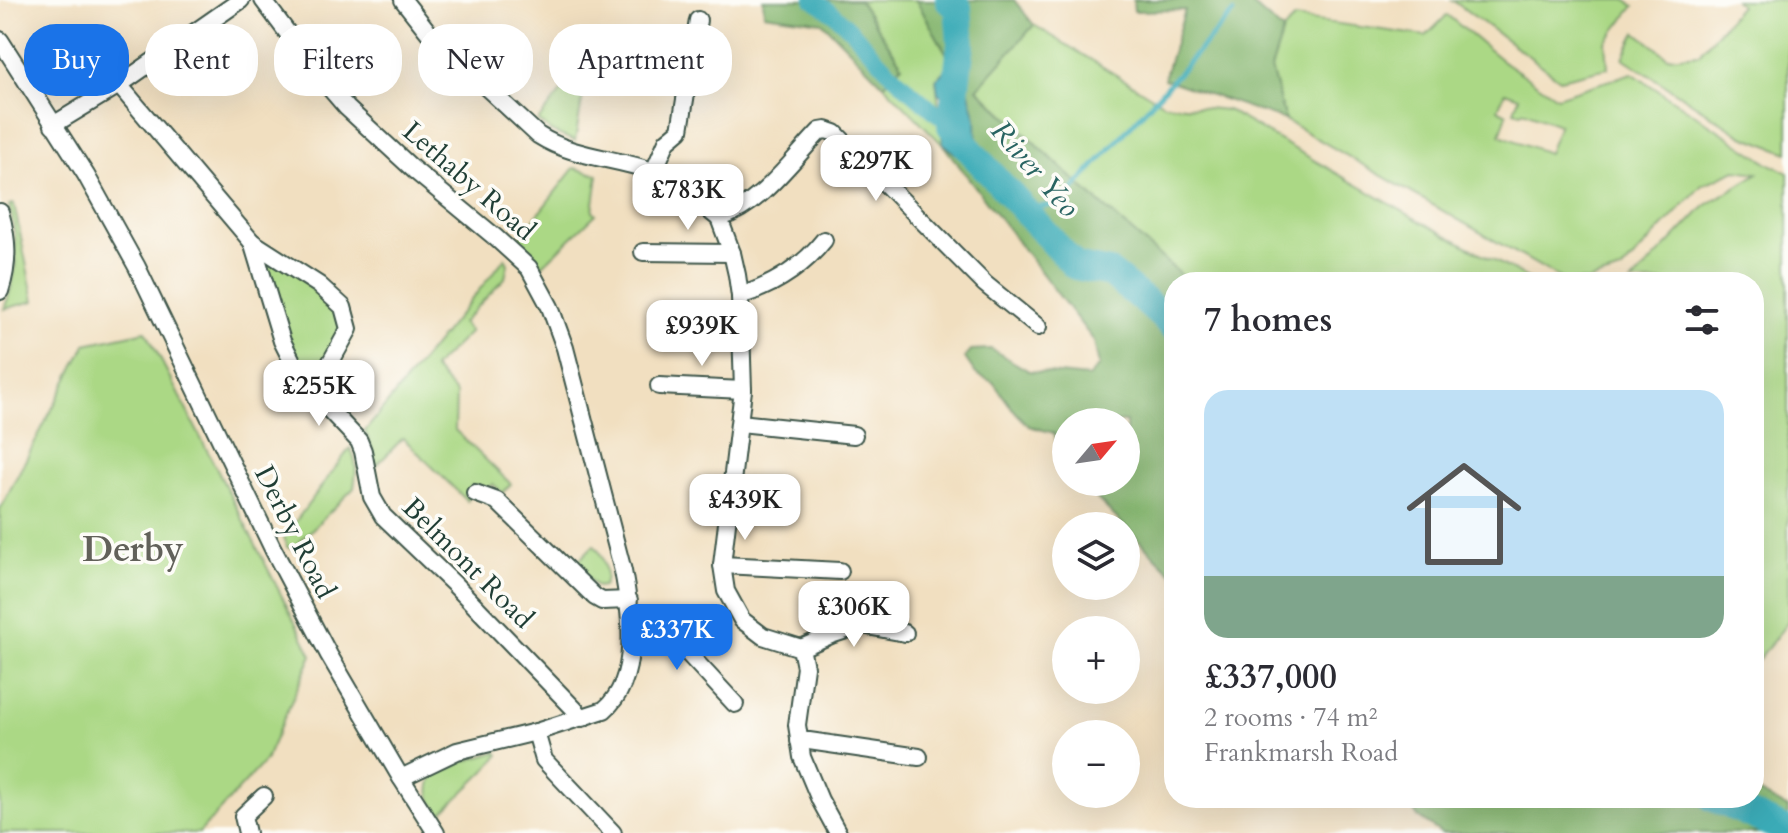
<!DOCTYPE html>
<html lang="en">
<head>
<meta charset="utf-8">
<style>
  :root { --surface:#fff; --page:#f2f2f3; --text:#2b2b33; --muted:#7c7c81; --line:#e1e1e2; --accent:#1a73e8 }
  body { margin:0; font-family:Cardo,serif; background:var(--page); color:var(--text); height:100vh; display:flex; flex-direction:column; font-size:30px; white-space:nowrap }
  * { box-sizing:border-box; margin:0 }
  p { font-size:26px; color:var(--muted) }
  .icon { flex:none; width:44px; height:44px; fill:none; stroke:currentColor; stroke-width:2; stroke-linecap:round; stroke-linejoin:round }
  .map { position:relative; flex:1; overflow:hidden }
  .side { position:absolute; left:1164px; top:272px; width:600px; height:536px; display:flex; flex-direction:column; background:var(--surface); border-radius:32px; box-shadow:0 8px 32px #0002 }
  .side>* { flex:none }
  .guide { position:absolute; left:24px; top:24px; width:760px; height:72px; display:flex; gap:16px }
  .needle { width:52px; rotate:61deg }
  .buttons { position:absolute; left:1052px; top:408px; display:grid; gap:16px }
  .buttons a { display:grid; place-items:center; width:88px; height:88px; border-radius:50%; background:var(--surface); box-shadow:0 8px 32px #0002; font-size:40px }
  .price { position:absolute; translate:-50% -68px; padding:0 18px; border-radius:16px; background:#fff; color:#222; font-size:26px; line-height:52px; filter:drop-shadow(0 2px 4px #0008) }
  .price::after { content:''; position:absolute; left:50%; top:48px; width:24px; height:18px; margin-left:-12px; background:inherit; clip-path:polygon(0 0,100% 0,50% 100%) }
  .price.active { background:var(--accent); color:#fff }
  ul { padding:0; list-style:none }
  li { display:grid; align-content:center; gap:16px; height:424px; padding:0 40px }
  li+li { border-top:2px solid var(--line) }
  li span { display:grid; place-items:center; height:248px; border-radius:24px; color:#555 }
  li>.icon { margin-inline-start:auto }
  span .icon { width:144px; height:144px; fill:#fffc; stroke-width:1 }
  li b { font-size:34px }
  h2 { display:flex; justify-content:space-between; align-items:center; height:96px; padding:0 40px; font-size:34px }
  .chip { padding:0 28px; border-radius:32px; background:var(--surface); box-shadow:0 8px 32px #0002; font-size:28px; line-height:72px }
  .chip.active { background:var(--accent); color:#fff }
  .map>svg:first-child { display:block }
</style>
</head>
<body>
<div class="map">
<svg width="1788" height="833" viewBox="0 0 1788 833">
  <rect width="100%" height="100%" fill="#fdfcf7"/>
  <filter id="ink" filterUnits="userSpaceOnUse"><feTurbulence type="fractalNoise" baseFrequency=".0125" numOctaves="2"/><feDisplacementMap in="SourceGraphic" scale="16" xChannelSelector="R" yChannelSelector="G"/><feConvolveMatrix kernelMatrix="1 2 1 2 8 2 1 2 1" color-interpolation-filters="sRGB"/></filter>
  <filter id="wash" filterUnits="userSpaceOnUse"><feTurbulence type="fractalNoise" baseFrequency=".006" numOctaves="4" result="noise"/><feDisplacementMap in="SourceGraphic" scale="32" xChannelSelector="R" yChannelSelector="G"/><feGaussianBlur stdDeviation="1.8" result="paint"/><feColorMatrix in="noise" values="0 0 0 0 0 0 0 0 0 0 0 0 0 0 0 0 0 1.4 0 .05"/><feComposite in="paint" operator="in"/></filter>
  <g filter="url(#wash)">
    <rect width="100%" height="100%" fill="#f1dfc0"/>
    <!-- green -->
    <g fill="#abd885" stroke="#658a5c" stroke-width="2" fill-rule="evenodd">
      <polygon points="859,0 916,0 952,63 936,79 943,145 884,85 902,65"/>
      <polygon points="1452,0 1626,0 1634,6 1606,42 1608,68 1560,79"/>
      <polygon points="1735,0 1788,0 1788,153 1743,136 1623,58 1636,32 1668,57 1699,54 1740,6"/>
      <path d="M1447,15L1503,61L1557,97L1632,73L1768,163L1788,173V622L1754,665V282H1632L1705,206L1758,173L1736,170L1702,185L1621,271L1588,281H1565L1285,120L1271,69L1283,31L1295,18L1426,36ZM1505,92L1519,97L1514,111L1521,113L1523,111L1559,125L1548,153L1500,135L1507,114L1498,109Z"/>
      <polygon points="1034,25 1164,104 1227,110 1425,224 1535,282 1189,282 1083,188 977,88"/>
      <polygon points="590,55 575,141 550,131 538,121"/>
      <polygon points="574,168 598,175 593,211 596,214 542,266 518,240"/>
      <path d="M14,204L34,301L4,309C19,271 19,245 9,205Z"/>
      <polygon points="253,243 319,285 349,329 314,392 302,380"/>
      <polygon points="505,258 508,264 505,278 462,323 470,332 433,368 456,394 455,430 511,484 503,493 493,484 488,488 472,485 467,501 403,438 375,467 373,451 365,431"/>
      <polygon points="146,331 312,655 265,761 199,833 0,833 0,509 86,344"/>
      <path d="M350,448C358,461 356,474 354,488L292,549L287,547L284,537Z"/>
      <path d="M594,545C603,555 610,574 603,586L597,587L574,565Z"/>
      <path d="M497,752L499,755L489,767L440,815C431,800 426,796 432,778L462,762Z"/>
    </g>
    <!-- forest -->
    <g fill="#88b872" stroke="#547a53" stroke-width="2">
      <polygon points="763,0 859,0 902,65 884,85 822,22 764,14"/>
      <polygon points="916,0 1014,0 1034,25 977,89 1083,188 1189,282 1174,282 1174,575 1080,482 1126,482 1126,422 1066,422 1066,467 1059,461 1054,433 1029,426 1012,408 993,382 976,374 965,358 971,350 991,349 1029,371 1088,377 1099,366 1094,341 943,145 978,170 963,71 952,63"/>
      <polygon points="1133,0 1247,0 1283,31 1271,69 1285,120 1164,79 1185,10 1134,11"/>
      <polygon points="1754,790 1788,808 1788,833 1441,833 1418,817 1406,798 1754,798"/>
    </g>
    <!-- water -->
    <polygon fill="#3babb7" stroke="#2d7476" stroke-width="2" points="952,63 963,70 976,119 978,171 943,143 940,116 950,102 938,93 936,79"/>
    <g fill="none" stroke-linecap="round" stroke-linejoin="round">
      <!-- stream -->
      <polyline stroke="#3babb7" stroke-width="5" points="1023,209 1060,204 1233,13"/>
      <!-- canal -->
      <path stroke="#3babb7" stroke-width="16" d="M813,0C845,18 864,46 890,72C909,91 931,108 951,126"/>
      <!-- river -->
      <g stroke="#3babb7" stroke-width="28">
        <polyline points="949,0 958,7 961,44 951,126 975,156 1075,266 1110,273 1146,302 1174,327"/>
        <polyline points="1713,798 1788,831"/>
      </g>
    </g>
  </g>
  <g filter="url(#ink)">
    <g fill="none" stroke-linecap="round" stroke-linejoin="round">
      <!-- minor casing -->
      <g stroke="#3e5549" stroke-width="20">
        <g id="minor">
          <path d="M263,0L322,79L347,108L414,170L495,237L529,268L550,307L565,348L623,571C631,613 641,679 604,710L536,732L457,751L401,778"/>
          <path d="M403,0L433,38L538,135C574,158 613,157 652,171C665,175 680,184 691,193C701,201 708,211 719,218"/>
          <polyline points="0,40 86,175 137,267 273,549 329,655 401,778 436,833"/>
          <polyline points="119,85 252,242 282,341 302,381 359,441 363,451 372,497 383,516 454,584 583,718"/>
          <polyline points="53,125 119,85 241,0"/>
          <polyline points="654,171 667,141 680,130 698,20"/>
          <path d="M0,212C8,239 9,263 0,291"/>
          <polyline points="719,218 732,253 737,275 740,296 743,390 722,565 726,591 742,620 763,636 801,648 805,667 797,725 802,757 820,800 838,833"/>
          <path d="M719,218C760,206 791,161 820,131L826,130L835,133L985,284L1038,327"/>
          <polyline points="252,242 319,285 343,307 349,329 314,392"/>
          <polyline points="643,252 732,253"/>
          <path d="M740,296C774,285 802,268 824,240"/>
          <polyline points="659,386 743,390"/>
          <polyline points="740,423 854,435"/>
          <polyline points="475,493 497,501 595,597 602,601 629,600"/>
          <polyline points="722,565 840,571"/>
          <polyline points="631,618 656,625 671,635 735,704"/>
          <polyline points="801,648 831,635 862,625 905,633"/>
          <polyline points="536,732 544,760 613,833"/>
          <polyline points="799,741 809,741 919,757"/>
          <polyline points="247,833 243,816 264,796"/>
        </g>
      </g>
      <!-- minor -->
      <use href="#minor" stroke="#fff" stroke-width="16"/>
    </g>
  </g>
  <g text-anchor="middle" dominant-baseline="central" stroke-width="7" stroke-linejoin="round" paint-order="stroke">
    <!-- street labels -->
    <g font-size="28" fill="#1f3d34" stroke="#fdfcf7">
      <text transform="translate(469 181) rotate(41)">Lethaby Road</text>
      <text transform="translate(295 532) rotate(63)">Derby Road</text>
      <text transform="translate(468 563) rotate(45)">Belmont Road</text>
    </g>
    <!-- water labels -->
    <g font-size="30" font-style="italic" fill="#296462" stroke="#fdfcf7">
      <text transform="translate(1035 169) rotate(49)">River Yeo</text>
    </g>
    <!-- district labels -->
    <g font-size="36" font-weight="bold" fill="#62615a" stroke="#fdfcf7">
      <text x="133" y="549">Derby</text>
    </g>
  </g>
</svg>
<div class="buttons">
<a><svg class="needle" viewBox="-14 -14 28 28"><path d="M0-13l5 13h-10z" fill="#e53935"/><path d="M0 13l5-13h-10z" fill="#7c7c81"/></svg></a>
<a><svg class="icon" aria-label="layers" viewBox="0 0 24 24"><path d="M12 4l9 5-9 5-9-5zM3 14l9 5 9-5"/></svg></a>
<a>+</a>
<a>−</a>
</div>
<b class="price" style="left:876px;top:203px">£297K</b>
<b class="price" style="left:688px;top:232px">£783K</b>
<b class="price" style="left:702px;top:368px">£939K</b>
<b class="price" style="left:319px;top:428px">£255K</b>
<b class="price" style="left:745px;top:542px">£439K</b>
<b class="price" style="left:854px;top:649px">£306K</b>
<b class="price active" style="left:677px;top:672px">£337K</b>
<div class="guide">
<a class="chip active">Buy</a>
<a class="chip">Rent</a>
<a class="chip">Filters</a>
<a class="chip">New</a>
<a class="chip">Apartment</a>
</div>
<section class="side">
<h2>7 homes<svg class="icon" aria-label="filters" viewBox="0 0 24 24"><path d="M4 7h16M4 17h16"/><circle cx="9" cy="7" r="2"/><circle cx="15" cy="17" r="2"/></svg></h2>
<ul>
<li><span style="background:linear-gradient(#bfe0f5 75%,#7fa58c 0)"><svg class="icon" aria-label="home" viewBox="0 0 24 24"><path d="M3 11l9-7 9 7M6 9v11h12V9"/></svg></span><div><b>£337,000</b><p>2 rooms · 74 m²</p><p>Frankmarsh Road</p></div></li>
</ul>
</section>
</div>
</body>
</html>
